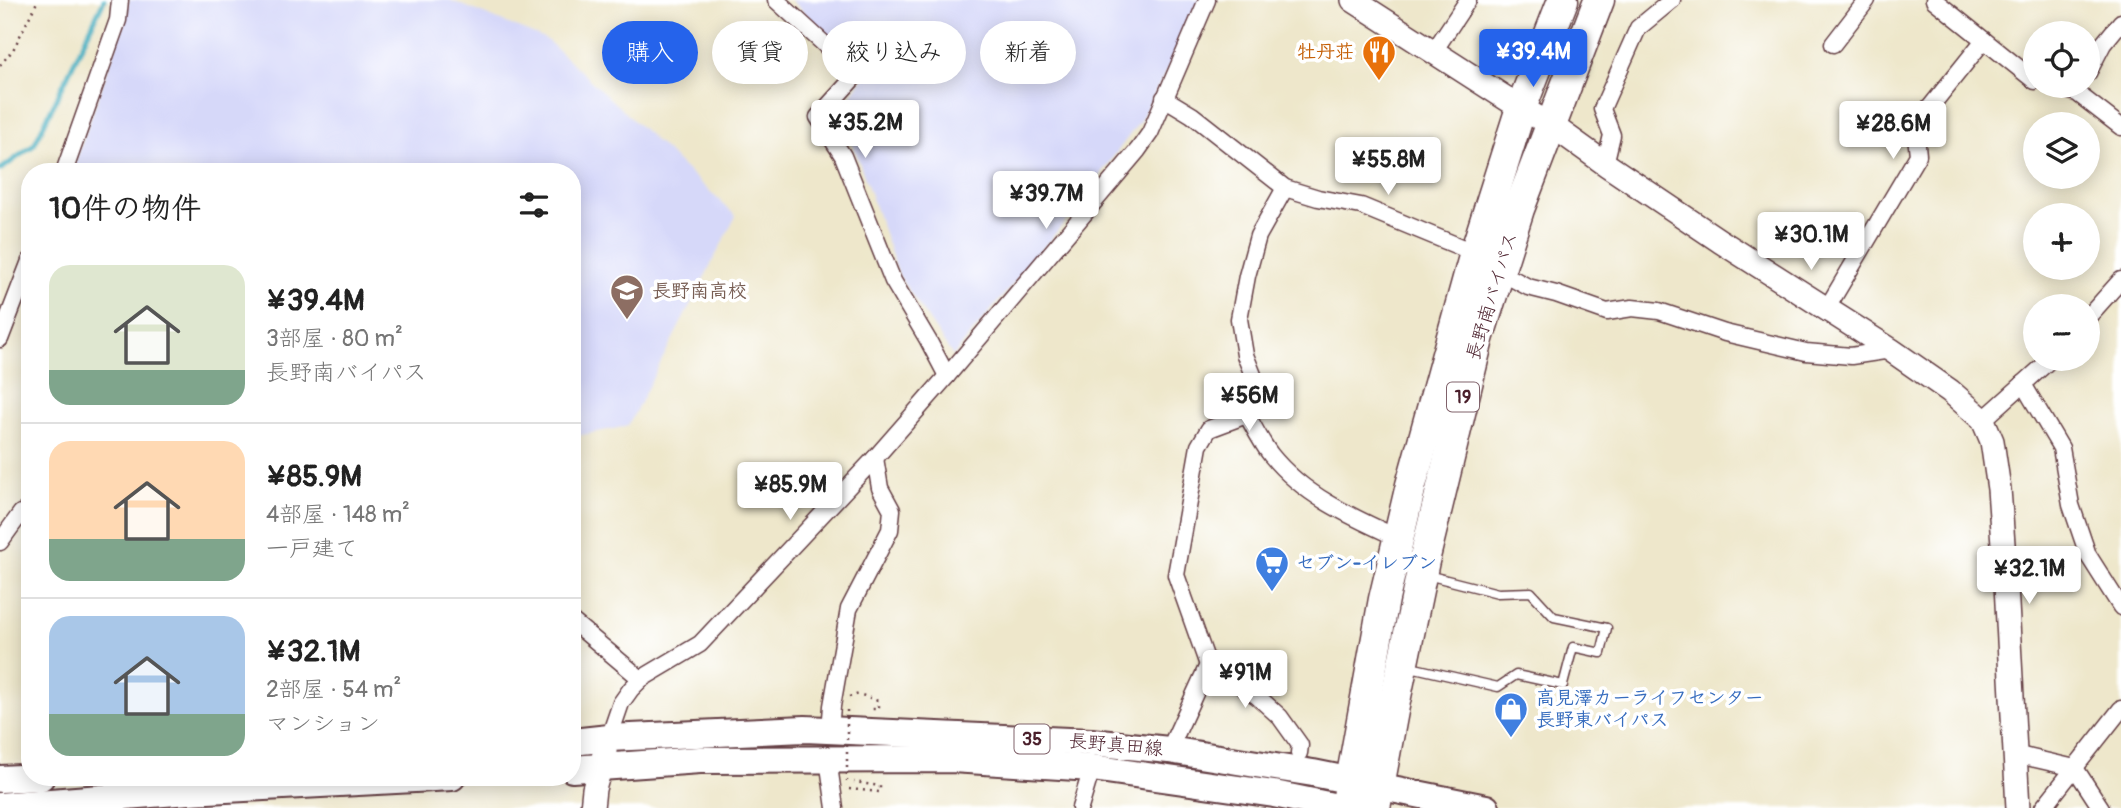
<!DOCTYPE html>
<html lang="ja">
<head>
<meta charset="utf-8">
<style>
  :root { --surface:#fff; --page:#f2f2f2; --text:#222; --muted:#767676; --line:#e0e0e0; --accent:#2563eb }
  body { margin:0; font-family:Pangolin,"Klee One",sans-serif; background:var(--page); color:var(--text); height:100vh; display:flex; flex-direction:column; font-size:26px; white-space:nowrap }
  * { box-sizing:border-box; margin:0 }
  p { font-size:23px; color:var(--muted) }
  .icon { flex:none; width:38px; height:38px; fill:none; stroke:currentColor; stroke-width:2; stroke-linecap:round; stroke-linejoin:round }
  .map { position:relative; flex:1; overflow:hidden }
  .side { position:absolute; left:21px; top:163px; width:560px; height:623px; display:flex; flex-direction:column; background:var(--surface); border-radius:28px; box-shadow:0 4px 18px #0003 }
  .side>* { flex:none }
  .banner { position:absolute; left:602px; top:21px; width:665px; height:63px; display:flex; gap:14px }
  .buttons { position:absolute; left:2023px; top:21px; display:grid; gap:14px }
  .buttons a { display:grid; place-items:center; width:77px; height:77px; border-radius:50%; background:var(--surface); box-shadow:0 4px 18px #0003; font-size:35px }
  .price { position:absolute; translate:-50% -60px; padding:0 16px; border-radius:7px; background:#fff; color:#222; font-size:23px; line-height:46px; filter:drop-shadow(0 2px 4px #0008) }
  .price::after { content:''; position:absolute; left:50%; top:42px; width:21px; height:16px; margin-left:-10px; background:inherit; clip-path:polygon(0 0,100% 0,50% 100%) }
  .price.on { background:var(--accent); color:#fff }
  ul { padding:0; list-style:none }
  li { display:flex; align-items:center; gap:21px; height:175px; padding:0 28px }
  li+li { border-top:2px solid var(--line) }
  li span { display:grid; place-items:center; flex:none; width:196px; height:140px; border-radius:21px; color:#555 }
  li>.icon { margin-inline-start:auto }
  span .icon { width:84px; height:84px; fill:#fffc; stroke-width:1 }
  li b { font-size:30px }
  h2 { display:flex; justify-content:space-between; align-items:center; height:84px; padding:0 28px; font-size:30px }
  .pill { padding:0 24px; border-radius:32px; background:var(--surface); box-shadow:0 4px 18px #0003; font-size:24px; line-height:63px }
  .pill.on { background:var(--accent); color:#fff }
  .map>svg:first-child { display:block }
</style>
</head>
<body>
<div class="map">
<svg width="2121" height="808" viewBox="0 0 2121 808">
  <rect width="100%" height="100%" fill="#fff"/>
  <filter id="ink" filterUnits="userSpaceOnUse"><feTurbulence type="fractalNoise" baseFrequency=".0143" numOctaves="2"/><feDisplacementMap in="SourceGraphic" scale="14" xChannelSelector="R" yChannelSelector="G"/><feConvolveMatrix kernelMatrix="1 2 1 2 8 2 1 2 1" color-interpolation-filters="sRGB"/></filter>
  <filter id="wash" filterUnits="userSpaceOnUse"><feTurbulence type="fractalNoise" baseFrequency=".00686" numOctaves="4" result="noise"/><feDisplacementMap in="SourceGraphic" scale="28" xChannelSelector="R" yChannelSelector="G"/><feGaussianBlur stdDeviation="1.57" result="paint"/><feColorMatrix in="noise" values="0 0 0 0 0 0 0 0 0 0 0 0 0 0 0 0 0 1.4 0 .05"/><feComposite in="paint" operator="in"/></filter>
  <g filter="url(#wash)">
    <rect width="100%" height="100%" fill="#eee7cb"/>
    <!-- built -->
    <g fill="#d6d8f9">
      <polygon points="129,0 450,0 547,40 736,216 628,426 572,437 572,172 72,172 122,29"/>
      <polygon points="791,0 1204,0 1140,121 1064,223 953,356 899,276 854,147 833,121 867,73"/>
    </g>
    <g fill="none" stroke-linecap="round" stroke-linejoin="round">
      <!-- stream -->
      <polyline stroke="#42aec0" stroke-width="5" points="0,170 34,145 104,0"/>
    </g>
  </g>
  <g filter="url(#ink)">
    <g fill="none" stroke-linecap="round" stroke-linejoin="round">
      <!-- lane casing -->
      <g stroke="#633d43" stroke-width="11">
        <polyline id="lane" points="1406,666 1498,687 1516,675 1563,685 1573,647 1601,653 1607,628 1554,617 1531,592 1498,593 1427,575"/>
      </g>
      <!-- street casing -->
      <g stroke="#633d43" stroke-width="19">
        <g id="street">
          <polyline points="776,0 857,74 818,117 843,156 893,281 928,340 947,376"/>
          <polyline points="1934,0 2035,81"/>
          <polyline points="1833,44 1867,0"/>
          <polyline points="1434,51 1468,0"/>
          <polyline points="2088,73 2103,44 2121,22"/>
          <polyline points="2052,86 2077,93 2121,127"/>
          <polyline points="1164,98 1192,115 1285,188 1318,198 1361,206 1475,253"/>
          <polyline points="1607,165 1607,156 1612,135 1602,109 1638,28 1672,0"/>
          <polyline points="64,172 118,20 120,0"/>
          <polyline points="1285,188 1258,236 1247,276 1239,319 1245,355 1253,375 1241,417 1209,429 1199,446 1176,575 1208,665 1257,696 1280,717 1300,745 1299,753"/>
          <polyline points="1500,272 1528,287 1556,294 1607,312 1632,308 1659,311 1725,333 1806,352 1851,356 1891,350"/>
          <polyline points="1827,308 1918,155 1915,126 1984,40"/>
          <polyline points="2088,317 2121,280"/>
          <polyline points="0,339 30,261"/>
          <polyline points="2023,384 2061,448 2071,505 2088,555 2121,607"/>
          <path d="M1243,408C1252,423 1260,441 1271,455C1304,496 1352,517 1398,538"/>
          <polyline points="1983,420 2051,359"/>
          <polyline points="0,542 21,513 30,509"/>
          <polyline points="572,621 641,679"/>
          <polyline points="830,730 832,706 849,609 890,530 892,510 880,488 875,458"/>
          <polyline points="609,738 621,703 631,689 641,679 700,644 782,557 875,458 947,376 1138,150 1150,133 1207,0"/>
          <polyline points="1169,750 1208,665"/>
          <polyline points="2014,754 2075,768 2101,808"/>
          <polyline points="828,759 835,808"/>
          <polyline points="1080,808 1092,768"/>
          <polyline points="2043,808 2121,709"/>
        </g>
      </g>
      <!-- secondary casing -->
      <g stroke="#633d43" stroke-width="26">
        <g id="secondary">
          <polyline points="1353,0 1521,108 1550,124 1607,165 1720,241 1891,350 1950,391 1983,420 1992,441 1999,489 2006,585 2018,808"/>
          <polyline points="592,808 594,789 605,751"/>
        </g>
      </g>
      <!-- primary casing -->
      <g stroke="#633d43" stroke-width="30">
        <g id="primary">
          <polyline points="572,742 609,738 805,729 1091,742 1169,750 1313,773 1486,808"/>
          <polyline points="572,769 700,760 952,759 1092,768 1274,794 1342,808"/>
          <polyline points="0,779 41,777"/>
          <polyline points="0,806 189,791 452,777"/>
        </g>
      </g>
      <!-- highway casing -->
      <g stroke="#633d43" stroke-width="33">
        <g id="highway">
          <polyline points="1346,808 1384,599 1411,485 1475,253 1521,108 1563,0"/>
          <polyline points="1375,808 1393,711 1424,561 1478,339 1519,209 1599,0"/>
        </g>
      </g>
      <!-- path -->
      <g stroke="#633d43" stroke-width="2.5" stroke-dasharray="2 5" stroke-linecap="butt">
        <polyline points="0,65 13,50 38,0"/>
        <polyline points="849,697 859,694 878,701 878,709 871,709"/>
        <polyline points="849,789 880,792 880,786 854,782"/>
      </g>
      <!-- lane -->
      <use href="#lane" stroke="#fff" stroke-width="8"/>
      <!-- street -->
      <use href="#street" stroke="#fff" stroke-width="16"/>
      <!-- secondary -->
      <use href="#secondary" stroke="#fff" stroke-width="23"/>
      <!-- primary -->
      <use href="#primary" stroke="#fff" stroke-width="26"/>
      <!-- highway -->
      <use href="#highway" stroke="#fff" stroke-width="30"/>
      <!-- path-bridge -->
      <polyline stroke="#633d43" stroke-width="2.5" stroke-dasharray="2 5" stroke-linecap="butt" points="847,710 847,781"/>
    </g>
  </g>
  <!-- icons -->
  <defs>
    <g id="restaurant-pin" transform="scale(1.75)"><path d="M0 17L-7.5 6A9.5 9.5 0 1 1 7.5 6Z" fill="#e8710a" stroke="#fff"/><path d="M-5-6h1v4h1v-4h1v4h1v-4h1v5L-1.5 .5V6h-2V.5L-5-1ZM5-6V6H3V1.5H1.5Q1.5-4 5-6Z" fill="#fff"/></g>
    <g id="school-pin" transform="scale(1.75)"><path d="M0 17L-7.5 6A9.5 9.5 0 1 1 7.5 6Z" fill="#8d6e63" stroke="#fff"/><path d="M0-5L7-2L0 1L-7-2ZM-4 1L0 2.5L4 1V4Q0 6-4 4Z" fill="#fff"/></g>
    <g id="supermarket-pin" transform="scale(1.75)"><path d="M0 17L-7.5 6A9.5 9.5 0 1 1 7.5 6Z" fill="#3f7fe0" stroke="#fff"/><path d="M-6-5.5h2.5l.6 2H6L4.5 2H-2.5L-4.4-4H-6ZM-1.5 3.2a1.3 1.3 0 1 0 .1 0ZM3 3.2a1.3 1.3 0 1 0 .1 0Z" fill="#fff"/></g>
    <g id="shop-pin" transform="scale(1.75)"><path d="M0 17L-7.5 6A9.5 9.5 0 1 1 7.5 6Z" fill="#3f7fe0" stroke="#fff"/><path d="M-5-2.5h2.3a2.7 3.5 0 0 1 5.4 0H5L5.5 6h-11ZM-1.5-2.5h3a1.5 2.3 0 0 0-3 0Z" fill="#fff"/></g>
  </defs>
  <g fill-rule="evenodd">
    <use href="#restaurant-pin" x="1379" y="52"/>
    <use href="#school-pin" x="627" y="291"/>
    <use href="#supermarket-pin" x="1272" y="563"/>
    <use href="#shop-pin" x="1511" y="709"/>
  </g>
  <g text-anchor="middle" dominant-baseline="central" stroke-width="7" stroke-linejoin="round" paint-order="stroke">
    <!-- shield labels -->
    <g fill="#fff" stroke="#80626b" stroke-width="2">
      <rect x="1447" y="382.5" width="32" height="29" rx="5"/>
      <rect x="1014.5" y="724.5" width="35" height="29" rx="5"/>
    </g>
    <g font-size="18" font-weight="bold" fill="#4a1f2b">
      <text x="1463" y="397">19</text>
      <text x="1032" y="739">35</text>
    </g>
    <!-- food labels -->
    <g font-size="19" font-weight="bold" fill="#c56008" stroke="#fff" text-anchor="end">
      <text x="1354" y="52">牡丹荘</text>
    </g>
    <!-- education labels -->
    <g font-size="19" font-weight="bold" fill="#785e54" stroke="#fff" text-anchor="start">
      <text x="652" y="291">長野南高校</text>
    </g>
    <!-- street labels -->
    <g font-size="19" fill="#4a1f2b" stroke="#fff">
      <text transform="translate(1492 296) rotate(-73)">長野南バイパス</text>
      <text transform="translate(1116 745) rotate(5)">長野真田線</text>
    </g>
    <!-- shop labels -->
    <g font-size="19" font-weight="bold" fill="#366cbe" stroke="#fff" text-anchor="start">
      <text x="1296" y="563">セブン-イレブン</text>
      <text x="1536" y="698">高見澤カーライフセンター<tspan x="1536" dy="22">長野東バイパス</tspan></text>
    </g>
  </g>
</svg>
<div class="buttons">
<a><svg class="icon" aria-label="locate" viewBox="0 0 24 24"><circle cx="12" cy="12" r="6"/><path d="M12 2v4M12 18v4M2 12h4M18 12h4"/></svg></a>
<a><svg class="icon" aria-label="layers" viewBox="0 0 24 24"><path d="M12 4l9 5-9 5-9-5zM3 14l9 5 9-5"/></svg></a>
<a>+</a>
<a>−</a>
</div>
<b class="price on" style="left:1533px;top:89px">¥39.4M</b>
<b class="price" style="left:865px;top:160px">¥35.2M</b>
<b class="price" style="left:1893px;top:161px">¥28.6M</b>
<b class="price" style="left:1388px;top:197px">¥55.8M</b>
<b class="price" style="left:1046px;top:231px">¥39.7M</b>
<b class="price" style="left:1811px;top:272px">¥30.1M</b>
<b class="price" style="left:1249px;top:433px">¥56M</b>
<b class="price" style="left:790px;top:522px">¥85.9M</b>
<b class="price" style="left:2029px;top:606px">¥32.1M</b>
<b class="price" style="left:1245px;top:710px">¥91M</b>
<div class="banner">
<a class="pill on">購入</a>
<a class="pill">賃貸</a>
<a class="pill">絞り込み</a>
<a class="pill">新着</a>
</div>
<section class="side">
<h2>10件の物件<svg class="icon" aria-label="filters" viewBox="0 0 24 24"><path d="M4 7h16M4 17h16"/><circle cx="9" cy="7" r="2"/><circle cx="15" cy="17" r="2"/></svg></h2>
<ul>
<li><span style="background:linear-gradient(#dfe7d0 75%,#7fa58c 0)"><svg class="icon" aria-label="home" viewBox="0 0 24 24"><path d="M3 11l9-7 9 7M6 9v11h12V9"/></svg></span><div><b>¥39.4M</b><p>3部屋 · 80 m²</p><p>長野南バイパス</p></div></li>
<li><span style="background:linear-gradient(#ffd9b3 70%,#7fa58c 0)"><svg class="icon" aria-label="home" viewBox="0 0 24 24"><path d="M3 11l9-7 9 7M6 9v11h12V9"/></svg></span><div><b>¥85.9M</b><p>4部屋 · 148 m²</p><p>一戸建て</p></div></li>
<li><span style="background:linear-gradient(#a9c7e8 70%,#7fa58c 0)"><svg class="icon" aria-label="home" viewBox="0 0 24 24"><path d="M3 11l9-7 9 7M6 9v11h12V9"/></svg></span><div><b>¥32.1M</b><p>2部屋 · 54 m²</p><p>マンション</p></div></li>
</ul>
</section>
</div>
</body>
</html>
